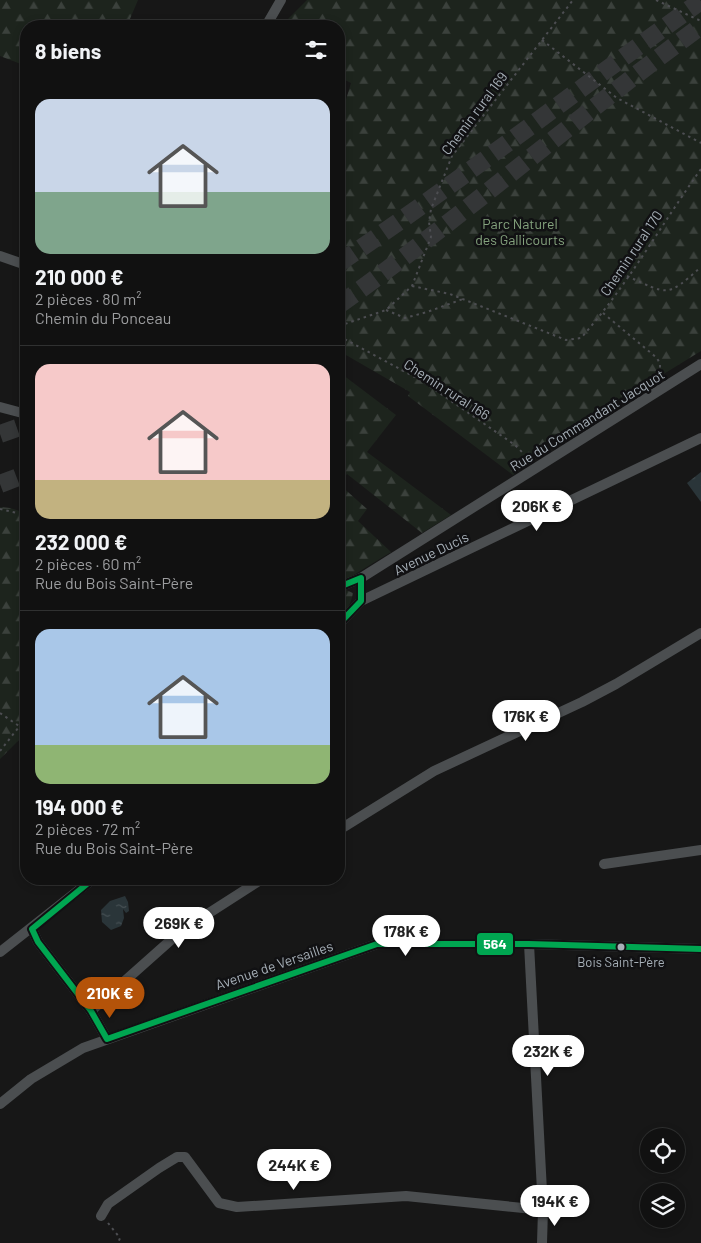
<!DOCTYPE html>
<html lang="fr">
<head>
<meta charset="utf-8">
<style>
  :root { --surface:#111; --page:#1a1a1a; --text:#f1f3f6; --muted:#9c9d9f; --line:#303131; --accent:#b45309 }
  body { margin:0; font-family:Barlow,sans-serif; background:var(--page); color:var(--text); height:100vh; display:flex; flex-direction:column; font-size:19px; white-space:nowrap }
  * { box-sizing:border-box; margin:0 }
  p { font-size:16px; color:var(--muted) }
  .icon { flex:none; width:28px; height:28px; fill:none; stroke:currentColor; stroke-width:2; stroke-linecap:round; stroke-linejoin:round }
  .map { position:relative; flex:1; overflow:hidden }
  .details { position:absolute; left:20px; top:20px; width:325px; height:865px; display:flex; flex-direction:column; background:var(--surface); border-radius:20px; box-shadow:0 2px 8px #0003,0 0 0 1px var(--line) }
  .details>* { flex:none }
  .tools { position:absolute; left:640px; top:1128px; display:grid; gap:10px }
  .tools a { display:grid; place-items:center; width:45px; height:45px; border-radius:50%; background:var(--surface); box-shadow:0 2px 8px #0003,0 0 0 1px var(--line); font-size:25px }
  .price { position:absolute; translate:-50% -42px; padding:0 11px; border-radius:18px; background:#fff; color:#222; font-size:16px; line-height:32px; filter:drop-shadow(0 1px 2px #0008) }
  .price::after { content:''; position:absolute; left:50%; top:30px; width:15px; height:11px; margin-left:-8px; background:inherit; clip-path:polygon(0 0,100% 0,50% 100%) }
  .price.active { background:var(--accent); color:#fff }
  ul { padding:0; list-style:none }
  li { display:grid; align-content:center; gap:10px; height:265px; padding:0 15px }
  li+li { border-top:1px solid var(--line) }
  li span { display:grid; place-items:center; height:155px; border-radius:15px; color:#555 }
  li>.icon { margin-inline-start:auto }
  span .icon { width:90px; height:90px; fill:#fffc; stroke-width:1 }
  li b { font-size:21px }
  h2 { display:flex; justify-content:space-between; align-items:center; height:60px; padding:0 15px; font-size:21px }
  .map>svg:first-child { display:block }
</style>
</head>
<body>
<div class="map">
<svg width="701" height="1243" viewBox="0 0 701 1243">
  <defs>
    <pattern id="forest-firs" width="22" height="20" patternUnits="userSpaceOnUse" patternTransform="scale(1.25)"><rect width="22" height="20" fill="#1d241d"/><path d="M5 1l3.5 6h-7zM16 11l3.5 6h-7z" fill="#3b413c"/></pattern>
    <pattern id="water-ripples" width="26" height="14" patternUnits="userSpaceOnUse" patternTransform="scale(1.25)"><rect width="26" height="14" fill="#2a3539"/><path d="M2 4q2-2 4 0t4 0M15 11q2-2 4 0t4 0" fill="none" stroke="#465054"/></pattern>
  </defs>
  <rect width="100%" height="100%" fill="#171717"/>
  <!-- forest -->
  <g fill="url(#forest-firs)">
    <polygon points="0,0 138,0 127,26 26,26 26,66 0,56"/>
    <polygon points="307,0 685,0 701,6 701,351 597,415 513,475 408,396 410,392 339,351 339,112 344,106 351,83 339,77 339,26 281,26"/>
    <polygon points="339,372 396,415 367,452 451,515 422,533 347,474 339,484 367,509 358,521 391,552 339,584"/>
    <polygon points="0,507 10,508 26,513 26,738 23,736 0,759"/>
    <path d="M346,590L353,593C351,604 346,612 339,620V593Z"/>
  </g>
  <!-- water -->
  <g fill="url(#water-ripples)">
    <polygon points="701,472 701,502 687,483"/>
    <polygon points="125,896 128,902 129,911 126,913 123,909 124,918 121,926 111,930 102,922 101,910 110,901"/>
  </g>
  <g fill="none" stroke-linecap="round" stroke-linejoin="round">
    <!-- highway-tunnel -->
    <g stroke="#343637" stroke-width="18" stroke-dasharray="18 9" stroke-linecap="butt">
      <path d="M339,263C462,180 579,88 701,1"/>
      <path d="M339,305C463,216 578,116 701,26"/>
      <polyline points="0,434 26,425"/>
      <polyline points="0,484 26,474"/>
    </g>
    <!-- path -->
    <g stroke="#4d4e52" stroke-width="2" stroke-dasharray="2.5 4" stroke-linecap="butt">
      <polyline points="656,0 701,21"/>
      <polyline points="542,40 617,98 701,143"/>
      <path d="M627,276C669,295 666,298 701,267"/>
      <path d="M412,286L450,294L566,340L581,338C627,286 661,225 701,169"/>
      <polyline points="386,310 405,318 427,312 463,299"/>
      <polyline points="603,313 657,358 660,364 660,377"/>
      <polyline points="339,326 386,310 412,286 431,237 429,222 431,209 452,156 573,0"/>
      <polyline points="339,336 422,381 515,445 529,459"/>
      <polyline points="0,509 26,515"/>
      <polyline points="0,713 19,726"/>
      <polyline points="0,751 26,718"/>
      <polyline points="108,1223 120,1238 118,1243"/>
    </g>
    <!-- street -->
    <g stroke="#4b4e50" stroke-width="10">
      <polyline points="266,26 281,0"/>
      <polyline points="0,256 26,265"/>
      <polyline points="0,407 26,414"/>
      <polyline points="339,587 361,578 701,364"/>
      <polyline points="361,601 701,438"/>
      <polyline points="339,624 361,601 361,578"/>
      <polyline points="339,830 434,771 582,702 616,684 701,633"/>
      <polyline points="604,864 701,850"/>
      <polyline points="32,929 38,942 91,1011 107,1039"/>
      <polyline points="529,944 543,1210 542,1243"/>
      <polyline points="0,952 93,879"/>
      <polyline points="91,1011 181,931 262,879"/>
      <polyline points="0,1104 31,1079 83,1048 377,944 529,944 701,949"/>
      <polyline points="101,1216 108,1204 159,1168 177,1157 185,1157 219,1203 237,1207 406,1196 543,1210"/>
    </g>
    <!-- bus-1 casing -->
    <g stroke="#111113" stroke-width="10">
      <g id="bus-1">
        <polyline points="339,587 361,578 361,601 339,624"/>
        <polyline points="93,879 32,929 38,942 91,1011 107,1039 377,944 529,944 701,949"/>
      </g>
    </g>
    <!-- bus-1 -->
    <use href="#bus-1" stroke="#00a651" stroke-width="6"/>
  </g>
  <!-- markers -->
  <circle fill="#a7b0b8" stroke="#111113" stroke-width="2" cx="621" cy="947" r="4.5"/>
  <g text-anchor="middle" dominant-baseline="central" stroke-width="5" stroke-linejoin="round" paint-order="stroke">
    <!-- bus labels -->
    <g font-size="13" fill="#a7b0b8" stroke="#111113">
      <text x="621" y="962">Bois Saint-Père</text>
    </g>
    <!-- street labels -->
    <g font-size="14" fill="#a7b0b8" stroke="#111113">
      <text transform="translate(474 113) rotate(-53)">Chemin rural 169</text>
      <text transform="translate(631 253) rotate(-56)">Chemin rural 170</text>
      <text transform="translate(447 389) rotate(33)">Chemin rural 166</text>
      <text transform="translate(587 420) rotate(-32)">Rue du Commandant Jacquot</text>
      <text transform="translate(431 553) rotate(-26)">Avenue Ducis</text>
      <text transform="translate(274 965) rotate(-19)">Avenue de Versailles</text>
    </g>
    <!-- park labels -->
    <g font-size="14" fill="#85a37e" stroke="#111113">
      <text x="520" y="223">Parc Naturel<tspan x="520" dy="16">des Gallicourts</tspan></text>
    </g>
  </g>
  <rect stroke="#111113" stroke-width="2" x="476" y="932" width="38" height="24" rx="5" fill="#00a651"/>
  <g font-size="14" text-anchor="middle" font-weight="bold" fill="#fff">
    <text x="495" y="949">564</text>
  </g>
</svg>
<div class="tools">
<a><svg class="icon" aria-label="locate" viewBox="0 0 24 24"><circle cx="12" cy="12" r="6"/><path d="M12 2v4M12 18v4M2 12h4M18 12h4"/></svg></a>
<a><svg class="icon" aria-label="layers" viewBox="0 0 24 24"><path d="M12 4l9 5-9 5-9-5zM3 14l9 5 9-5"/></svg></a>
</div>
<b class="price" style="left:537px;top:532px">206K €</b>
<b class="price" style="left:526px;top:742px">176K €</b>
<b class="price" style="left:179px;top:949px">269K €</b>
<b class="price" style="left:406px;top:957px">178K €</b>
<b class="price active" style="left:110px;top:1019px">210K €</b>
<b class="price" style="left:548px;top:1077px">232K €</b>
<b class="price" style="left:294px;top:1191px">244K €</b>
<b class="price" style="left:555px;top:1227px">194K €</b>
<section class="details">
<h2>8 biens<svg class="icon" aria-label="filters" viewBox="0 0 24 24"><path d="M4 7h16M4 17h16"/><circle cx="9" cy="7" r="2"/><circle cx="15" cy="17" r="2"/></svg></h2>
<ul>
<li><span style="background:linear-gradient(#c9d6e8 60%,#7fa58c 0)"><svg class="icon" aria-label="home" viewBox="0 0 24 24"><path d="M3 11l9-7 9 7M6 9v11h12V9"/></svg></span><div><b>210 000 €</b><p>2 pièces · 80 m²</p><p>Chemin du Ponceau</p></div></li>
<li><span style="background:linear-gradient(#f6c9c9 75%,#c2b280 0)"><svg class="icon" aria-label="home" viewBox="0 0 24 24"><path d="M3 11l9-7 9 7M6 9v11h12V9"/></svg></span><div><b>232 000 €</b><p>2 pièces · 60 m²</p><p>Rue du Bois Saint-Père</p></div></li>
<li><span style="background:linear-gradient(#a9c7e8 75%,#8fb573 0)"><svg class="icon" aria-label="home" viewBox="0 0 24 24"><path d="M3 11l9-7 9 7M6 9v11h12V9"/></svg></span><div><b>194 000 €</b><p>2 pièces · 72 m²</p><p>Rue du Bois Saint-Père</p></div></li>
</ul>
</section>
</div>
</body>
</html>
